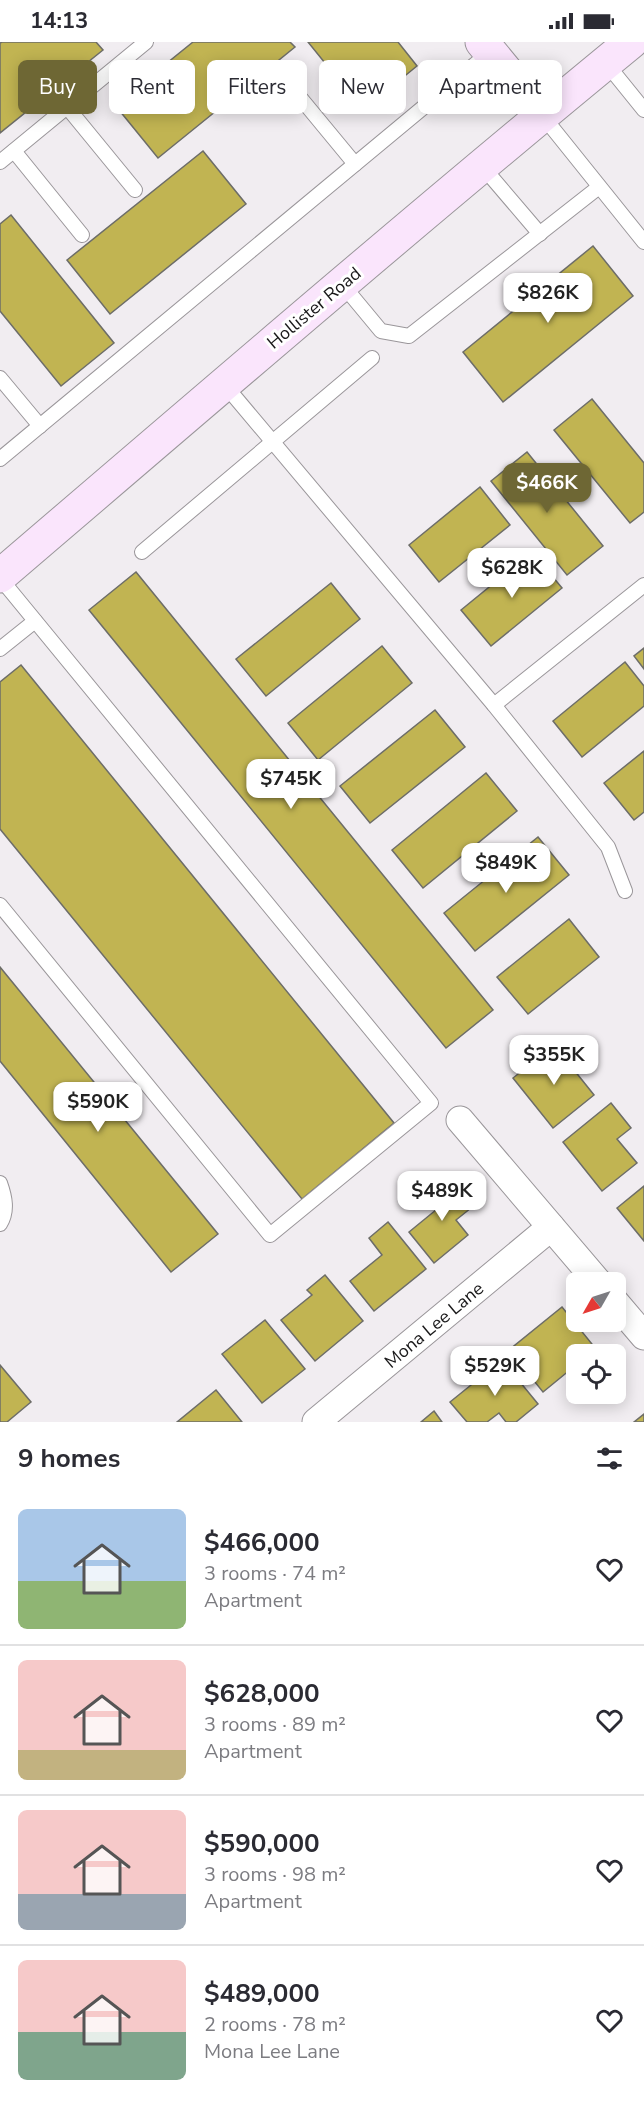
<!DOCTYPE html>
<html lang="en">
<head>
<meta charset="utf-8">
<style>
  :root { --surface:#fff; --page:#f2f2f3; --text:#2b2b33; --muted:#7c7c81; --line:#e1e1e2; --accent:#6e6734 }
  body { margin:0; font-family:"Nunito Sans",sans-serif; background:var(--page); color:var(--text); height:100vh; display:flex; flex-direction:column; font-size:22px; white-space:nowrap }
  * { box-sizing:border-box; margin:0 }
  p { font-size:20px; color:var(--muted) }
  .icon { flex:none; width:33px; height:33px; fill:none; stroke:currentColor; stroke-width:2; stroke-linecap:round; stroke-linejoin:round }
  .map { position:relative; height:1380px; overflow:hidden }
  .side { display:flex; flex-direction:column; background:var(--surface); flex:1 }
  .side>* { flex:none }
  .top-card { position:absolute; left:18px; top:18px; width:609px; height:54px; display:flex; gap:12px }
  .needle { width:39px; rotate:231deg }
  .fabs { position:absolute; left:566px; top:1230px; display:grid; gap:12px }
  .fabs a { display:grid; place-items:center; width:60px; height:60px; border-radius:9px; background:var(--surface); box-shadow:0 3px 15px #0003; font-size:30px }
  .price { position:absolute; translate:-50% -51px; padding:0 14px; border-radius:12px; background:#fff; color:#222; font-size:20px; line-height:39px; filter:drop-shadow(0 2px 3px #0008) }
  .price::after { content:''; position:absolute; left:50%; top:36px; width:18px; height:14px; margin-left:-9px; background:inherit; clip-path:polygon(0 0,100% 0,50% 100%) }
  .price.selected { background:var(--accent); color:#fff }
  ul { padding:0; list-style:none }
  li { display:flex; align-items:center; gap:18px; height:150px; padding:0 18px }
  li+li { border-top:2px solid var(--line) }
  li span { display:grid; place-items:center; flex:none; width:168px; height:120px; border-radius:9px; color:#555 }
  li>.icon { margin-inline-start:auto }
  span .icon { width:72px; height:72px; fill:#fffc; stroke-width:1 }
  li b { font-size:26px }
  h2 { display:flex; justify-content:space-between; align-items:center; height:72px; padding:0 18px; font-size:26px }
  .chip { padding:0 21px; border-radius:9px; background:var(--surface); box-shadow:0 3px 15px #0003; font-size:21px; line-height:54px }
  .chip.selected { background:var(--accent); color:#fff }
  .status { display:flex; justify-content:space-between; align-items:center; height:42px; padding:0 30px; background:var(--surface); direction:ltr }
  .status svg { height:16px; fill:currentColor }
  .map>svg:first-child { display:block }
</style>
</head>
<body>
<div class="status"><b>14:13</b><svg viewBox="0 0 49 12"><path d="M0 12V9h3v3zM5 12V6h3v6zM10 12V3h3v9zM15 12V0h3v12zM26 1h20v11H26zM47 4h2v5h-2z"/></svg></div>
<div class="map">
<svg width="644" height="1380" viewBox="0 0 644 1380">
  <rect width="100%" height="100%" fill="#f1edf1"/>
  <!-- building -->
  <g fill="#c1b452" stroke="#6d6d68" stroke-width="1.5">
    <polygon points="2,0 96,0 103,8 0,91 0,1"/>
    <polygon points="193,0 290,0 295,5 158,116 115,63"/>
    <polygon points="308,0 398,0 417,24 363,68"/>
    <polygon points="203,109 246,162 110,272 67,218"/>
    <polygon points="11,173 114,301 61,344 0,269 0,182"/>
    <polygon points="593,204 633,254 503,360 463,310"/>
    <polygon points="592,357 644,421 644,470 630,481 554,388"/>
    <polygon points="527,410 603,504 567,533 491,439"/>
    <polygon points="480,445 510,483 439,540 409,503"/>
    <polygon points="532,510 562,546 491,604 461,568"/>
    <polygon points="136,530 493,968 446,1006 89,568"/>
    <polygon points="331,541 360,577 266,654 236,617"/>
    <polygon points="382,604 412,641 318,718 288,681"/>
    <polygon points="644,606 644,627 634,614"/>
    <polygon points="625,620 644,644 644,664 582,715 553,679"/>
    <polygon points="21,623 394,1081 302,1157 0,787 0,640"/>
    <polygon points="435,668 465,705 370,781 340,744"/>
    <polygon points="644,709 644,770 634,778 604,741"/>
    <polygon points="486,731 517,769 423,846 392,808"/>
    <polygon points="538,795 569,833 475,909 444,871"/>
    <polygon points="569,877 599,915 528,972 497,935"/>
    <polygon points="0,925 218,1192 171,1230 0,1019"/>
    <polygon points="554,1003 594,1053 553,1086 513,1036"/>
    <polygon points="611,1061 631,1086 617,1097 637,1121 602,1149 563,1100"/>
    <polygon points="445,1133 471,1166 456,1178 468,1193 434,1221 409,1190 442,1163 429,1146"/>
    <polygon points="644,1144 644,1199 617,1166"/>
    <polygon points="388,1180 426,1227 374,1269 350,1239 382,1213 369,1196"/>
    <polygon points="325,1233 363,1279 315,1319 281,1278 312,1253 307,1248"/>
    <polygon points="562,1265 596,1307 589,1312 576,1312 576,1323 543,1350 509,1308"/>
    <polygon points="265,1278 305,1327 262,1361 222,1312"/>
    <polygon points="502,1318 538,1362 516,1380 506,1380 499,1371 487,1380 467,1380 450,1360"/>
    <polygon points="0,1323 31,1360 7,1380 0,1380"/>
    <polygon points="216,1348 242,1380 177,1380"/>
    <polygon points="434,1369 442,1380 421,1380"/>
    <polygon points="644,1372 644,1380 634,1380"/>
  </g>
  <g fill="none" stroke-linecap="round" stroke-linejoin="round">
    <!-- lane casing -->
    <g stroke="#9a969a" stroke-width="16">
      <g id="lane">
        <polyline points="606,21 644,68"/>
        <polyline points="279,30 355,122"/>
        <polyline points="67,65 135,148"/>
        <polyline points="542,73 644,200"/>
        <polyline points="14,109 82,193"/>
        <polyline points="0,120 146,0"/>
        <polyline points="482,124 540,192"/>
        <polyline points="342,242 381,289 409,294 599,145"/>
        <polyline points="0,336 40,384"/>
        <polyline points="224,342 494,663 608,805 625,849"/>
        <polyline points="0,417 490,10"/>
        <polyline points="142,510 372,316"/>
        <polyline points="0,536 431,1061 270,1193 0,863"/>
        <polyline points="0,607 35,579"/>
        <polyline points="494,663 644,543"/>
        <path d="M0,1141C5,1155 8,1169 0,1182"/>
      </g>
    </g>
    <!-- street casing -->
    <g stroke="#9a969a" stroke-width="29">
      <g id="street">
        <polyline points="460,1078 598,1240"/>
        <polyline points="615,1260 644,1294"/>
        <polyline points="316,1380 551,1185"/>
      </g>
    </g>
    <!-- secondary casing -->
    <g stroke="#9a969a" stroke-width="35">
      <g id="secondary">
        <polyline points="482,0 542,73"/>
        <path d="M0,534C209,355 418,175 631,0"/>
      </g>
    </g>
    <!-- lane -->
    <use href="#lane" stroke="#fff" stroke-width="14"/>
    <!-- street -->
    <use href="#street" stroke="#fff" stroke-width="27"/>
    <!-- secondary -->
    <use href="#secondary" stroke="#fae5fc" stroke-width="33"/>
  </g>
  <g text-anchor="middle" dominant-baseline="central" stroke-width="6" stroke-linejoin="round" paint-order="stroke">
    <!-- street labels -->
    <g font-size="18" fill="#191819" stroke="#fff">
      <text transform="translate(314 266) rotate(-40)">Hollister Road</text>
      <text transform="translate(434 1283) rotate(-40)">Mona Lee Lane</text>
    </g>
  </g>
</svg>
<div class="fabs">
<a><svg class="needle" viewBox="-14 -14 28 28"><path d="M0-13l5 13h-10z" fill="#e53935"/><path d="M0 13l5-13h-10z" fill="#7c7c81"/></svg></a>
<a><svg class="icon" aria-label="locate" viewBox="0 0 24 24"><circle cx="12" cy="12" r="6"/><path d="M12 2v4M12 18v4M2 12h4M18 12h4"/></svg></a>
</div>
<b class="price" style="left:548px;top:282px">$826K</b>
<b class="price selected" style="left:547px;top:472px">$466K</b>
<b class="price" style="left:512px;top:557px">$628K</b>
<b class="price" style="left:291px;top:768px">$745K</b>
<b class="price" style="left:506px;top:852px">$849K</b>
<b class="price" style="left:554px;top:1044px">$355K</b>
<b class="price" style="left:98px;top:1091px">$590K</b>
<b class="price" style="left:442px;top:1180px">$489K</b>
<b class="price" style="left:495px;top:1355px">$529K</b>
<div class="top-card">
<a class="chip selected">Buy</a>
<a class="chip">Rent</a>
<a class="chip">Filters</a>
<a class="chip">New</a>
<a class="chip">Apartment</a>
</div>
</div>
<section class="side">
<h2>9 homes<svg class="icon" aria-label="filters" viewBox="0 0 24 24"><path d="M4 7h16M4 17h16"/><circle cx="9" cy="7" r="2"/><circle cx="15" cy="17" r="2"/></svg></h2>
<ul>
<li><span style="background:linear-gradient(#a9c7e8 60%,#8fb573 0)"><svg class="icon" aria-label="home" viewBox="0 0 24 24"><path d="M3 11l9-7 9 7M6 9v11h12V9"/></svg></span><div><b>$466,000</b><p>3 rooms · 74 m²</p><p>Apartment</p></div><svg class="icon" aria-label="heart" viewBox="0 0 24 24"><path d="M12 20l-8-8c-3-5 5-10 8-4 3-6 11-1 8 4z"/></svg></li>
<li><span style="background:linear-gradient(#f6c9c9 75%,#c2b280 0)"><svg class="icon" aria-label="home" viewBox="0 0 24 24"><path d="M3 11l9-7 9 7M6 9v11h12V9"/></svg></span><div><b>$628,000</b><p>3 rooms · 89 m²</p><p>Apartment</p></div><svg class="icon" aria-label="heart" viewBox="0 0 24 24"><path d="M12 20l-8-8c-3-5 5-10 8-4 3-6 11-1 8 4z"/></svg></li>
<li><span style="background:linear-gradient(#f6c9c9 70%,#9aa5b1 0)"><svg class="icon" aria-label="home" viewBox="0 0 24 24"><path d="M3 11l9-7 9 7M6 9v11h12V9"/></svg></span><div><b>$590,000</b><p>3 rooms · 98 m²</p><p>Apartment</p></div><svg class="icon" aria-label="heart" viewBox="0 0 24 24"><path d="M12 20l-8-8c-3-5 5-10 8-4 3-6 11-1 8 4z"/></svg></li>
<li><span style="background:linear-gradient(#f6c9c9 60%,#7fa58c 0)"><svg class="icon" aria-label="home" viewBox="0 0 24 24"><path d="M3 11l9-7 9 7M6 9v11h12V9"/></svg></span><div><b>$489,000</b><p>2 rooms · 78 m²</p><p>Mona Lee Lane</p></div><svg class="icon" aria-label="heart" viewBox="0 0 24 24"><path d="M12 20l-8-8c-3-5 5-10 8-4 3-6 11-1 8 4z"/></svg></li>
</ul>
</section>
</body>
</html>
